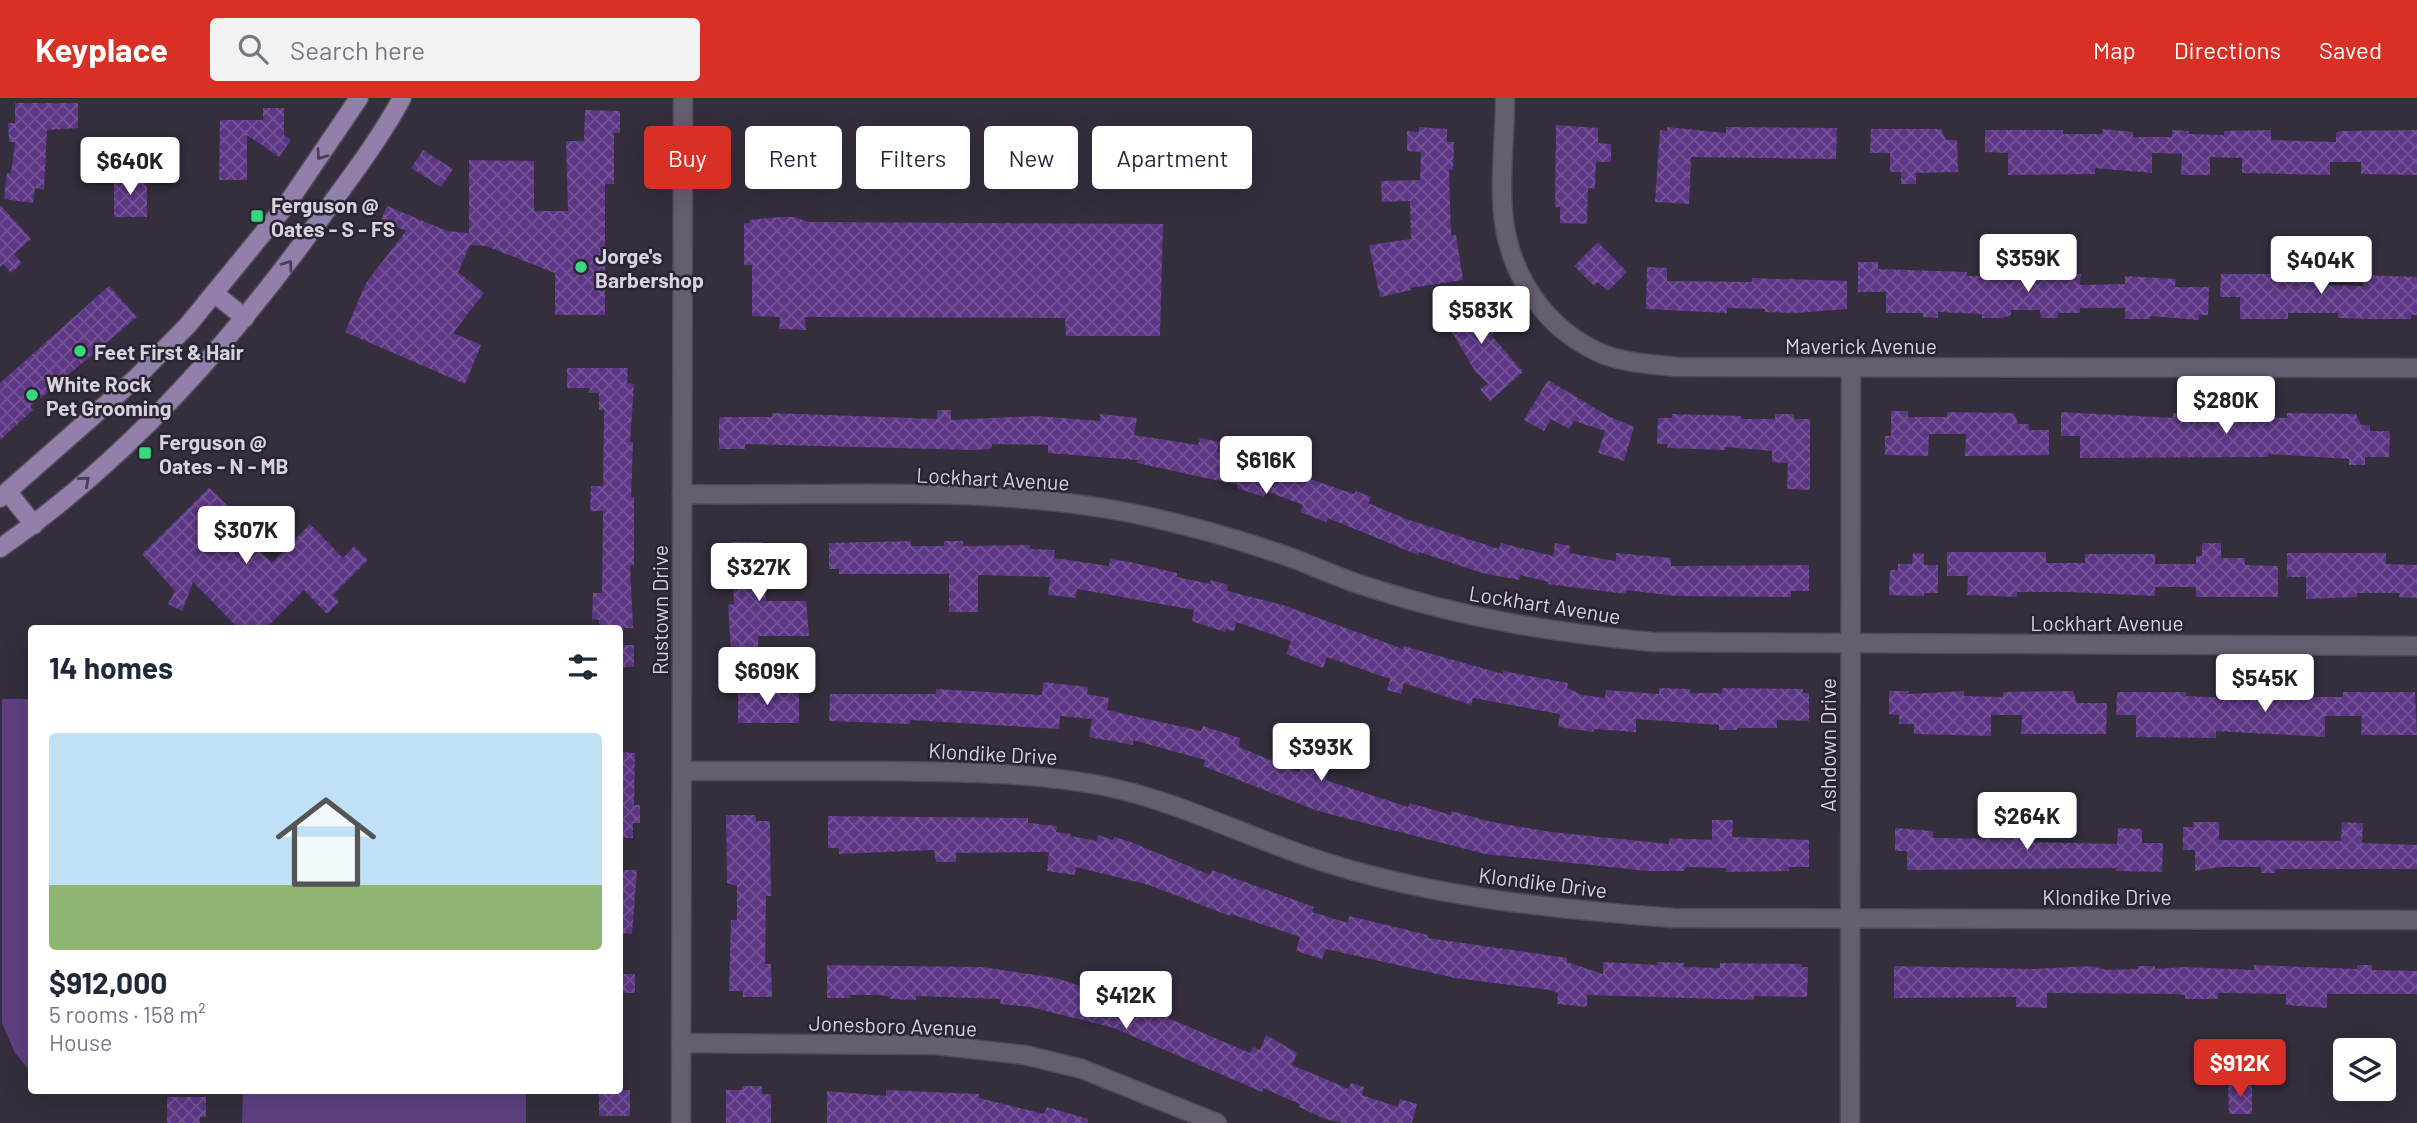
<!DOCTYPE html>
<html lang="en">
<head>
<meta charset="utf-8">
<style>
  :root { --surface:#fff; --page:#f2f2f3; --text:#1f2937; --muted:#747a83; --accent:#d93025 }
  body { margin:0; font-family:Barlow,sans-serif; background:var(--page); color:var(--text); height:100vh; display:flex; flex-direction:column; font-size:26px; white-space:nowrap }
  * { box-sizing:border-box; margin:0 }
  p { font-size:23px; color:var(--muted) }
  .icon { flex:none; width:38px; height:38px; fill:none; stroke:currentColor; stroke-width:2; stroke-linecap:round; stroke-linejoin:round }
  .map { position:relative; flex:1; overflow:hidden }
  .drawer { position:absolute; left:28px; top:527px; width:595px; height:469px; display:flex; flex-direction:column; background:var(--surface); border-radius:7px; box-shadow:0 7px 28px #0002 }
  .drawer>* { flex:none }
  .hud { position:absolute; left:644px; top:28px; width:665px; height:63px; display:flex; gap:14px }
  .controls { position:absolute; left:2333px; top:940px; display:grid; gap:14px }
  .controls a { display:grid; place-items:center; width:63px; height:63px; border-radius:7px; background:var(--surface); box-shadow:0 7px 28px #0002; font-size:35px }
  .price { position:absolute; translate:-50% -60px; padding:0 16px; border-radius:7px; background:#fff; color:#222; font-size:23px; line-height:46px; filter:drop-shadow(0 2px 4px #0008) }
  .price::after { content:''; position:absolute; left:50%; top:42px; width:21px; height:16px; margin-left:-10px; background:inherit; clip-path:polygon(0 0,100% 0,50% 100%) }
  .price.selected { background:var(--accent); color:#fff }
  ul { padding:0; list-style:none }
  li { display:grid; align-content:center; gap:14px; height:371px; padding:0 21px }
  li span { display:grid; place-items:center; height:217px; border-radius:7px; color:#555 }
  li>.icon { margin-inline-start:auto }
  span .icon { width:126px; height:126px; fill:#fffc; stroke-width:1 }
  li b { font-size:30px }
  h2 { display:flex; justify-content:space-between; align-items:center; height:84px; padding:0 21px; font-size:30px }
  .tag { padding:0 24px; border-radius:7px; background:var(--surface); box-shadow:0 7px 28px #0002; font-size:24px; line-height:63px }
  .tag.selected { background:var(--accent); color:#fff }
  header { display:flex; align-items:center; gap:42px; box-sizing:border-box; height:98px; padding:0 35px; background:var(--accent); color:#fff }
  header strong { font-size:33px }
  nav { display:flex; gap:38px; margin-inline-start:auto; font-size:24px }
  .search { width:490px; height:63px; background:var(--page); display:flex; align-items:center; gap:18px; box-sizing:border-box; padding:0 24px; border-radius:7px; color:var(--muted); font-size:26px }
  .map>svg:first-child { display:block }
</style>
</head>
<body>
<header>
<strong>Keyplace</strong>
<div class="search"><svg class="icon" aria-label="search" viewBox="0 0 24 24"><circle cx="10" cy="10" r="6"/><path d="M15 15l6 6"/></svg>Search here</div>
<nav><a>Map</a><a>Directions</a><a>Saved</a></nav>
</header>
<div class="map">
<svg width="2417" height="1025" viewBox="0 0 2417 1025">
  <defs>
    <pattern id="building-cross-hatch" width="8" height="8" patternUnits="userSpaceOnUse" patternTransform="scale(1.75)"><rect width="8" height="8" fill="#5d3786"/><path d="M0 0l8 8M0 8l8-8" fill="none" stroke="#745396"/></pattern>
  </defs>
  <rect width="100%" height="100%" fill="#342e3d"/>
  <!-- pitch -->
  <g fill="#5e4081">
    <polygon points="2,601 31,601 31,974 15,955 2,925"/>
    <polygon points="243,992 526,992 526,1025 242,1025"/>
  </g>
  <!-- building -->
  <g fill="url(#building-cross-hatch)">
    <polygon points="15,5 78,5 78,30 47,32 44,92 35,90 33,105 4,101 7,75 11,76 15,44 9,44 8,25 15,25"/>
    <polygon points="263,10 284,10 284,37 291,42 279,59 247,37 247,82 219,82 220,22 263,22"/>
    <polygon points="585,12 620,13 620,35 614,35 614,86 605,86 605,217 555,217 555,175 486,148 470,147 458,174 484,195 453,235 481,247 465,286 345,234 366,185 406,133 381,122 387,108 447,133 469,135 469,62 534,63 534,113 568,113 566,43 584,43"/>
    <polygon points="1556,27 1598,30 1598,45 1611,46 1611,64 1596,64 1595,91 1588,90 1587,126 1560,125 1560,109 1555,109"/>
    <polygon points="1419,29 1447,31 1447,44 1454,44 1453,72 1449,72 1451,138 1456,137 1463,182 1410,190 1411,192 1380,199 1369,147 1411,141 1410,103 1382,104 1381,83 1420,82 1421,54 1407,53 1407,33 1419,34"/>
    <polygon points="1667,29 1726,35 1726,29 1837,30 1836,61 1691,59 1689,106 1655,104 1660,32 1667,33"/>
    <polygon points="1871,31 1941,31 1946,42 1957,42 1958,74 1916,75 1916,86 1901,86 1901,74 1890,74 1890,55 1870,55"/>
    <polygon points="2103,31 2133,34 2133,39 2172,39 2172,32 2189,33 2189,36 2224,37 2224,33 2271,32 2271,42 2336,44 2336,35 2341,33 2417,32 2417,77 2361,76 2361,64 2330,64 2330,77 2242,75 2242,60 2210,59 2210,77 2181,77 2182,56 2152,55 2152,75 2095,70 2095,76 2008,77 2008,55 1985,54 1985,32 2063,32 2063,36 2102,36"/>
    <polygon points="423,52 453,71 441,89 411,70"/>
    <polygon points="114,78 147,79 147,119 114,119"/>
    <polygon points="0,107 31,141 14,156 22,165 11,175 3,166 0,169"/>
    <polygon points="781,119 795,119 808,124 1163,126 1160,238 1066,238 1065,220 805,219 806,232 779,231 780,219 752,218 752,167 744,167 744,125 749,125 749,122"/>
    <polygon points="1598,144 1627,174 1608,193 1598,184 1594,188 1574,168"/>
    <polygon points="1858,164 1878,164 1878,171 1967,174 1966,178 2081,176 2080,187 2125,186 2125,178 2176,181 2175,189 2209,189 2208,217 2199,217 2199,222 2150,218 2150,221 2125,221 2125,210 2080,210 2080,215 2058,215 2058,220 2041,220 2040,212 2011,212 2011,217 2002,220 1982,220 1982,216 1938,214 1938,220 1923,219 1923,215 1886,215 1886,194 1858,194"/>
    <polygon points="1647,169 1667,170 1667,183 1752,184 1752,180 1847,183 1847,211 1795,215 1765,214 1765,211 1727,210 1727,215 1646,211"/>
    <polygon points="2221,176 2318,176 2318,187 2363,188 2363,177 2417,179 2417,217 2411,217 2411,221 2373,221 2338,220 2338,215 2288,215 2288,221 2240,221 2240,199 2220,199"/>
    <polygon points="109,188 137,219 30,309 33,312 0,342 0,285"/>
    <polygon points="1474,195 1490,220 1486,223 1494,236 1491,237 1523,274 1490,303 1480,291 1488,286 1475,273 1441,216"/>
    <polygon points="567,270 628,270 627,285 634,286 630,344 633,344 631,399 634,399 634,468 630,467 633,530 599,530 599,522 592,521 593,495 602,495 603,413 590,413 591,388 603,388 604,312 599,312 599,295 589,295 590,290 567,290"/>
    <polygon points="1548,282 1608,318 1634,329 1624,363 1598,355 1605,333 1574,323 1569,331 1551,321 1544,333 1524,322"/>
    <polygon points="937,312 951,312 951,322 1036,318 1100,323 1100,316 1137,320 1134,337 1198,347 1200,340 1219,344 1217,354 1251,361 1354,396 1356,393 1371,399 1368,405 1406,421 1499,451 1501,445 1553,458 1555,445 1570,448 1569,455 1616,463 1616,455 1671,460 1671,468 1809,467 1809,493 1791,493 1791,499 1675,498 1626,492 1626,496 1548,486 1549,484 1520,477 1519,482 1482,475 1419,454 1418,457 1328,420 1326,424 1300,414 1303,407 1266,393 1264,399 1237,390 1238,387 1137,365 1137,362 1048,355 1048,347 992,346 991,351 973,352 745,346 745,351 719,351 719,319 772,319 772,315 937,321"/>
    <polygon points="1891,313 1908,313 1908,319 1947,319 1947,314 2014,315 2018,326 2029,326 2029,332 2049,332 2049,357 1965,358 1966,336 1929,336 1928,358 1885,357 1885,338 1891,338"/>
    <polygon points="2061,314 2173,320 2173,315 2230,318 2230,315 2247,315 2247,319 2287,320 2287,315 2356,316 2361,327 2370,327 2370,333 2390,333 2389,359 2365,359 2365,367 2349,367 2349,361 2268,356 2268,359 2080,360 2080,338 2061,338"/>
    <polygon points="1672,316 1741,318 1741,321 1775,321 1775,316 1794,316 1794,321 1810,321 1810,392 1787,391 1788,365 1772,364 1772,353 1726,349 1725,352 1667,350 1668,346 1657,346 1658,320 1672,320"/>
    <polygon points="209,390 251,430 244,437 272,465 310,426 343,460 354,448 368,462 333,497 339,504 327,516 304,492 266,530 238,530 193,484 182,513 168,506 175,493 142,456"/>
    <polygon points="911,443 911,448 944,448 944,443 963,443 963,448 1030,447 1030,451 1055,452 1054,460 1109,468 1110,461 1130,464 1177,475 1177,479 1210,486 1211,482 1228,487 1227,493 1283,507 1403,551 1404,548 1503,576 1503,573 1568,585 1567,590 1582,597 1605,600 1606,592 1659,596 1659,590 1690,591 1690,595 1722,595 1722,590 1803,591 1803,595 1809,595 1809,623 1777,622 1777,630 1737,630 1737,632 1719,632 1719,627 1636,621 1636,634 1594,631 1594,634 1558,629 1560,616 1473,600 1471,607 1404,585 1401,596 1387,592 1390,581 1327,559 1323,570 1286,556 1291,543 1236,524 1234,533 1226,531 1225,534 1192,523 1194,512 1077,491 1076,500 1048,497 1050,479 978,477 978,514 949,514 949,476 839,476 839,471 829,471 829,445"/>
    <polygon points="731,444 762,444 766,503 806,503 809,538 758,538 758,551 731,551 728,507 734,506"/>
    <polygon points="2202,445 2221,445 2221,460 2245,460 2245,467 2278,468 2278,499 2196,499 2196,489 2155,489 2155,498 2069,494 2017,494 2017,499 1967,497 1968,478 1947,478 1947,454 2046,454 2046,465 2085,465 2085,456 2155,456 2155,466 2196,466 2196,458 2202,458"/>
    <polygon points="1913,455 1924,456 1924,467 1938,467 1938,495 1924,495 1924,498 1889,497 1890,472 1898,472 1898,466 1912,466"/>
    <polygon points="2287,455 2386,455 2386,466 2417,467 2417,500 2399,499 2400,495 2357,495 2357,499 2306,501 2306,479 2287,479"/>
    <rect x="620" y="547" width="14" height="22"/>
    <polygon points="1043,584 1088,589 1087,596 1109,600 1107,612 1201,633 1203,628 1240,640 1239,649 1299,674 1305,658 1330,668 1325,682 1408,709 1410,705 1451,717 1451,713 1492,724 1551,734 1669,746 1669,740 1712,742 1712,722 1733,722 1732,739 1809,742 1809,769 1789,769 1789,773 1726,774 1726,770 1685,769 1684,773 1648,773 1485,756 1318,713 1203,668 1205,662 1133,642 1133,647 1089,639 1092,621 1060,618 1059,631 910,622 910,626 829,623 830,596 936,596 936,591 1042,597"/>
    <polygon points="738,587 753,587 753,594 799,594 799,625 738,625"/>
    <polygon points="1889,593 1909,593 1909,596 1964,593 1964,598 2003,599 2003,594 2073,593 2077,605 2107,605 2106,636 2021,636 2022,617 1991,617 1991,638 1914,636 1914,626 1899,626 1899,617 1889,616"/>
    <polygon points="2117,594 2186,594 2186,598 2230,600 2230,594 2287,598 2287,594 2304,594 2303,599 2343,599 2343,594 2415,594 2417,637 2361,637 2362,618 2325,618 2325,639 2216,633 2216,640 2136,639 2136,617 2116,617"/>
    <polygon points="620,654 635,655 634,707 640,707 640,725 633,725 633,740 620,740"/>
    <polygon points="726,717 756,717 756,723 770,723 771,798 766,798 765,866 771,866 772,899 743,899 743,893 729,893 731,822 737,822 737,788 727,785"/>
    <polygon points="828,718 1028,720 1028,725 1057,728 1056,734 1071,736 1070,738 1097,743 1098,737 1113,742 1114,739 1131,744 1210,777 1212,772 1314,809 1312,814 1348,825 1349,818 1428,837 1428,840 1567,860 1567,864 1603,876 1603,864 1657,867 1657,864 1684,865 1684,869 1720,870 1720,865 1802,866 1802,869 1808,869 1807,899 1754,898 1754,902 1587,897 1587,909 1557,906 1558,895 1550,892 1455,880 1326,851 1322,861 1296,853 1300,839 1231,816 1230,818 1149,787 1076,769 1075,777 1047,773 1049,754 956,755 956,764 936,764 934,752 839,756 839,750 828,750"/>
    <polygon points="2003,724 2025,725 2025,734 2034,734 2034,744 2117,746 2118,730 2142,731 2142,745 2163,745 2162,774 2116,773 2117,770 1907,772 1907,753 1895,753 1895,730 1933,733 1933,740 2004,741"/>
    <polygon points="2193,724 2219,724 2219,742 2341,743 2342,724 2363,725 2362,745 2417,747 2417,771 2275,771 2275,775 2261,775 2261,769 2221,769 2195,773 2195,752 2183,752 2183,729 2193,729"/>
    <polygon points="620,772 637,772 632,836 620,835"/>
    <polygon points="827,867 982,869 1056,880 1155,912 1158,904 1173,910 1168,920 1250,955 1253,949 1260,952 1266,937 1297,955 1292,967 1349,991 1351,985 1364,989 1362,997 1398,1009 1400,1001 1417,1006 1412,1025 1343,1025 1325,1021 1299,1009 1300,1006 1263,990 1262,994 1114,930 1030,909 1000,906 1001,901 916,898 916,902 890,901 890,899 881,897 850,897 850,900 827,900"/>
    <polygon points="2254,867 2357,871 2357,867 2372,867 2372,872 2417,873 2417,896 2327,896 2327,910 2286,907 2286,896 2218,895 2218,901 2185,901 2185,897 2174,896 2047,895 2047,910 2016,909 2016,899 1894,900 1894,868 2034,871 2091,868 2107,872 2138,871 2138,868 2155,868 2155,871 2184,869 2254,872"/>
    <rect x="620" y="876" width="15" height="19"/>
    <polygon points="2228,987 2252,987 2252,1016 2229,1016"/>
    <polygon points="742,988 762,988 762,996 771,996 771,1025 726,1025 726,992 742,992"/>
    <rect x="599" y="992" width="31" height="26"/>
    <polygon points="886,992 979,996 979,1000 1044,1016 1047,1009 1088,1021 1088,1025 827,1025 827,993 886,998"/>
    <polygon points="167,999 206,999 206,1019 200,1019 200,1025 167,1025"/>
  </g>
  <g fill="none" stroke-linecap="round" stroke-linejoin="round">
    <!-- minor casing -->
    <g stroke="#504b58" stroke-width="21">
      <g id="minor">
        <path d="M1505,0C1505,40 1499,85 1504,124C1512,180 1546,230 1598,254C1622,265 1651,266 1677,269L2417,270"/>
        <path d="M682,396C831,399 984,386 1131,415C1184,426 1238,441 1289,459C1315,468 1341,481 1368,489C1462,520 1555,535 1653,544L2417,548"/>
        <path d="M682,673C749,673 816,673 883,673C956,674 1027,674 1099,687C1177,702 1248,740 1324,764C1437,800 1555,811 1673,820L2417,822"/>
        <polyline points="681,945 936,947 1025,957 1082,971 1217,1025"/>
        <polyline points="681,1025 683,0"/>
        <polyline points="1850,1025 1851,270"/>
      </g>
    </g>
    <!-- major casing -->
    <g stroke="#504b58" stroke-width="21">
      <g id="major">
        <polyline points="215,196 245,220"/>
        <polyline points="8,394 34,427"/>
        <polyline points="0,400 135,281 188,227 287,106 359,0"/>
        <path d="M0,450C131,360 239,235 331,106C356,72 382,37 402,0"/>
      </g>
    </g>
    <!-- minor -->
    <use href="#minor" stroke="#655e6f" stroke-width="18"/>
    <!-- major -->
    <use href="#major" stroke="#9280ab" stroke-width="18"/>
  </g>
  <!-- one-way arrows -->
  <defs><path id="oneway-chevron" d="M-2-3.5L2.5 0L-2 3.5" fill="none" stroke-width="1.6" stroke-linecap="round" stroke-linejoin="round" transform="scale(1.75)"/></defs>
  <g stroke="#494057">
    <use href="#oneway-chevron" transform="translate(321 57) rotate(125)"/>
    <use href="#oneway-chevron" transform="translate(288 167) rotate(-55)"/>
    <use href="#oneway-chevron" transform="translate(85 383) rotate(-41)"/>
  </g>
  <!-- markers -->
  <g fill="#39d87f" stroke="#2a2433" stroke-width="2.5">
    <rect x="250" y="111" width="14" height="14" rx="3.5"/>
    <circle cx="581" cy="169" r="7"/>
    <circle cx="80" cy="253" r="7"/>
    <circle cx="32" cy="297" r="7"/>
    <rect x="138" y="348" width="14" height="14" rx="3.5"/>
  </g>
  <g text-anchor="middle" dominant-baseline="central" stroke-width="5" stroke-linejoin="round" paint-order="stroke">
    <!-- poi labels -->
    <g font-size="21" font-weight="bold" fill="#d6d3dc" stroke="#2a2433" text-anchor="start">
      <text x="271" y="106">Ferguson @<tspan x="271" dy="24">Oates - S - FS</tspan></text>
      <text x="595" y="157">Jorge's<tspan x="595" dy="24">Barbershop</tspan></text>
      <text x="94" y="253">Feet First &amp; Hair</text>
      <text x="46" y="285">White Rock<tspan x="46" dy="24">Pet Grooming</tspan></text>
      <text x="159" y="343">Ferguson @<tspan x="159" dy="24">Oates - N - MB</tspan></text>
    </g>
    <!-- street labels -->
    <g font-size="21" fill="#d6d3dc" stroke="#2a2433">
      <text x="1861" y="247">Maverick Avenue</text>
      <text transform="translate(993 380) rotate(3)">Lockhart Avenue</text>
      <text transform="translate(1545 506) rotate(9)">Lockhart Avenue</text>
      <text transform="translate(659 512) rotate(-90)">Rustown Drive</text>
      <text x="2107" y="524">Lockhart Avenue</text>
      <text transform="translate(1827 647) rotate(-90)">Ashdown Drive</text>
      <text transform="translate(993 655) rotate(3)">Klondike Drive</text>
      <text transform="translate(1543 784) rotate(7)">Klondike Drive</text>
      <text x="2107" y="798">Klondike Drive</text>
      <text transform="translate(893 927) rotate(2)">Jonesboro Avenue</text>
    </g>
  </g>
</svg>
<div class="controls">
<a><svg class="icon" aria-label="layers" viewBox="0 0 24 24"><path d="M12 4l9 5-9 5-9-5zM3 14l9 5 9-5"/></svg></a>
</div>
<b class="price" style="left:130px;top:99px">$640K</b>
<b class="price" style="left:2028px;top:196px">$359K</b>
<b class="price" style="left:2321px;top:198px">$404K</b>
<b class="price" style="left:1481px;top:248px">$583K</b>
<b class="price" style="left:2226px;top:338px">$280K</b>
<b class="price" style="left:1266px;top:398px">$616K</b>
<b class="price" style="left:246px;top:468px">$307K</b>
<b class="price" style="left:759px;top:505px">$327K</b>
<b class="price" style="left:767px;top:609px">$609K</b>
<b class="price" style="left:2265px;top:616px">$545K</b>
<b class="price" style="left:1321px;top:685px">$393K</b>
<b class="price" style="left:2027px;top:754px">$264K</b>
<b class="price" style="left:1126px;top:933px">$412K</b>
<b class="price selected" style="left:2240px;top:1001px">$912K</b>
<div class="hud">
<a class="tag selected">Buy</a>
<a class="tag">Rent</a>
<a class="tag">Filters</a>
<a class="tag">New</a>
<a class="tag">Apartment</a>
</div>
<section class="drawer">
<h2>14 homes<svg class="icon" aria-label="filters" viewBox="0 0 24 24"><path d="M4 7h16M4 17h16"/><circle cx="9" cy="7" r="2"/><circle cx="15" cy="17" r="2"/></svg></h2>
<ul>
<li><span style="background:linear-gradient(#bfe0f5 70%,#8fb573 0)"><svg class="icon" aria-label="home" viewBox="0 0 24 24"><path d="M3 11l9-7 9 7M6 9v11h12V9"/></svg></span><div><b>$912,000</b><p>5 rooms · 158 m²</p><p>House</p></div></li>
</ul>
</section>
</div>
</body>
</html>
